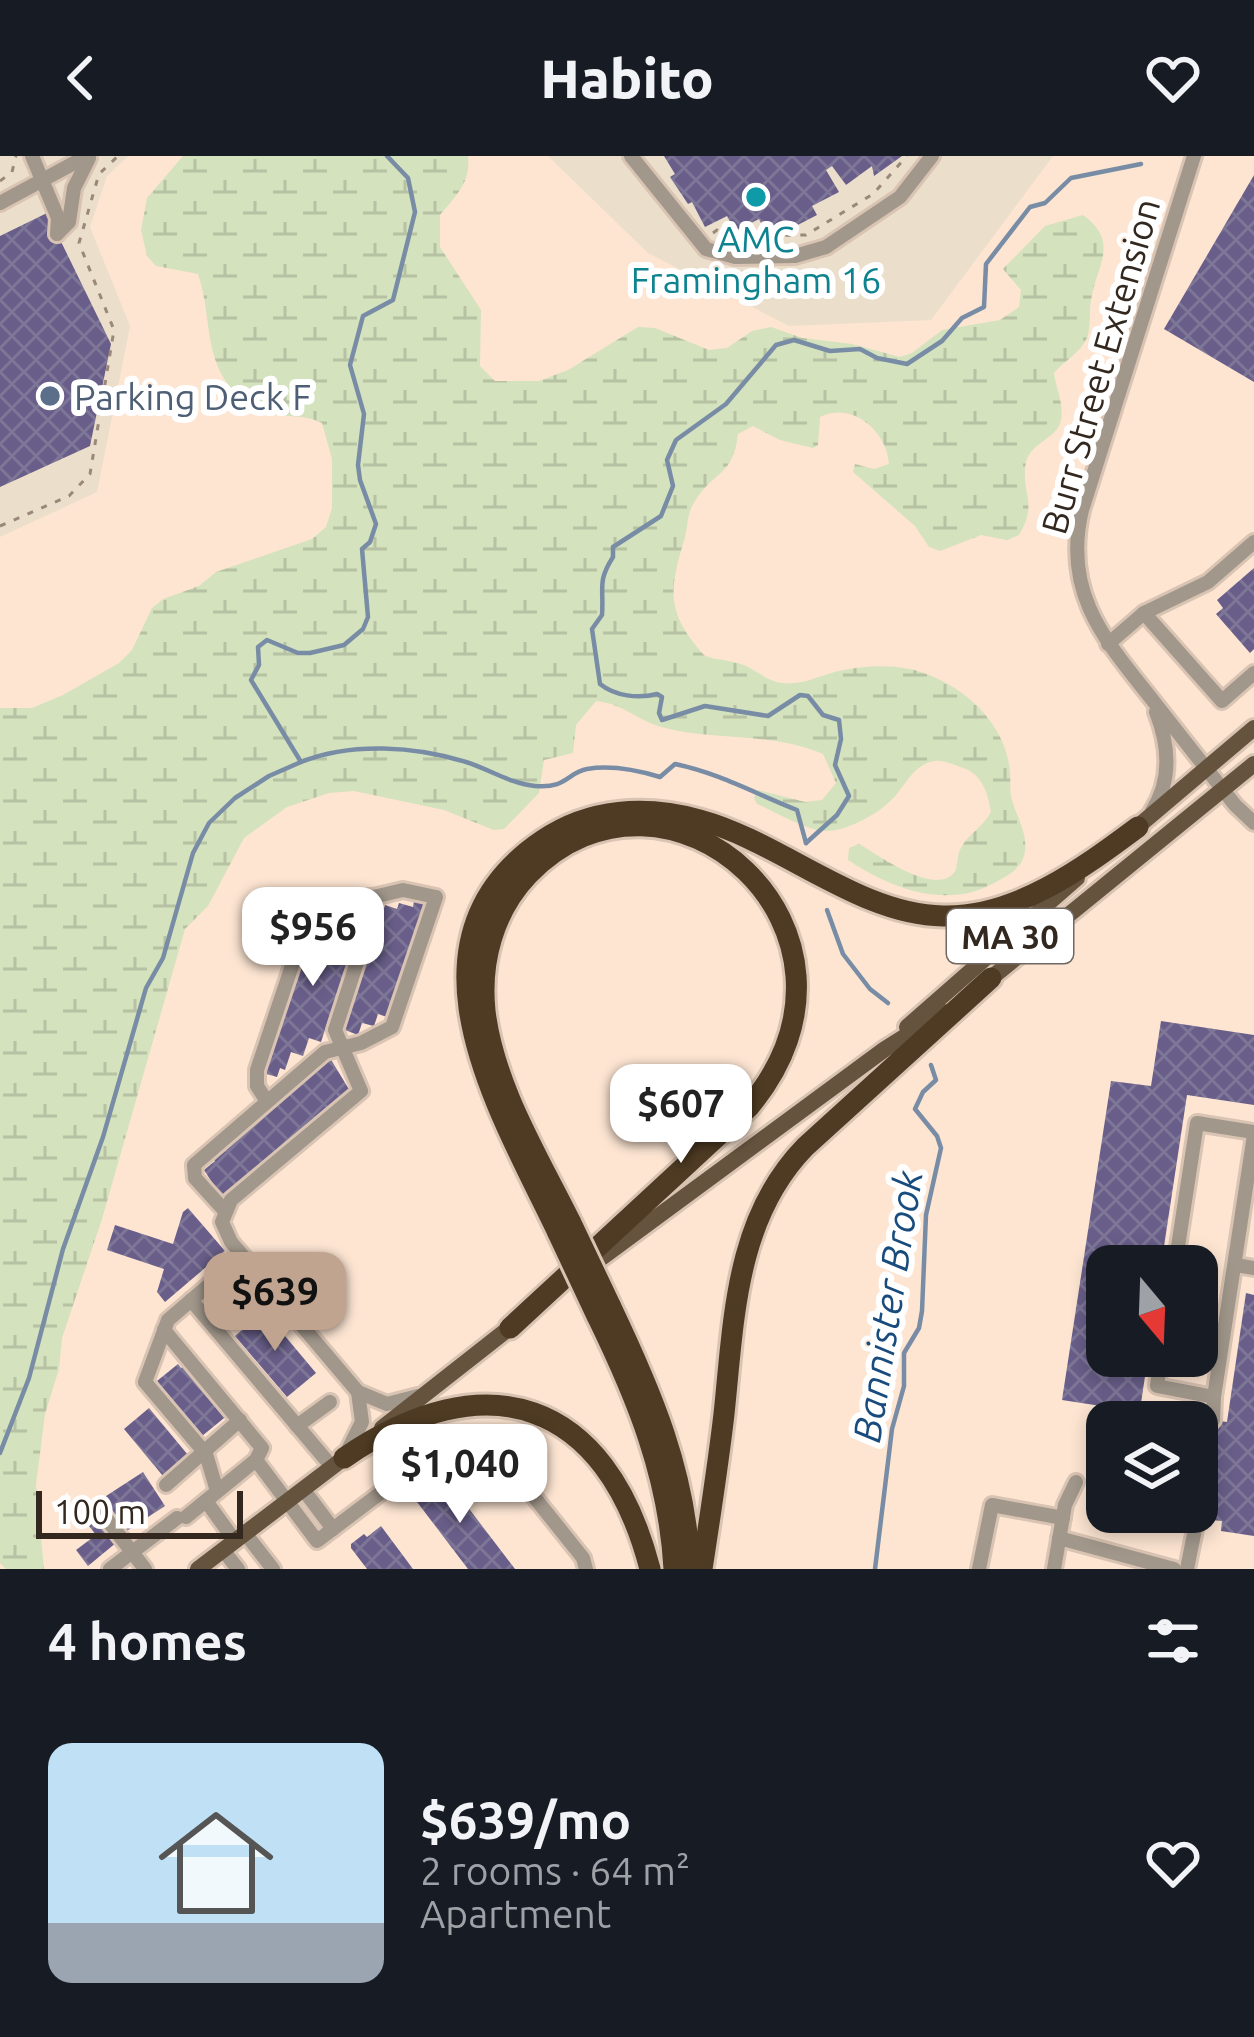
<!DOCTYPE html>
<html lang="en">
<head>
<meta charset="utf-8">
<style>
  :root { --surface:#171b24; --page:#20242c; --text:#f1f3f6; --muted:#9ea1a6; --accent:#c0a490 }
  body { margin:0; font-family:Ubuntu,sans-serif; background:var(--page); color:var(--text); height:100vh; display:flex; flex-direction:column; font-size:45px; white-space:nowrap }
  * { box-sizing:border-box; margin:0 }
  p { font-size:39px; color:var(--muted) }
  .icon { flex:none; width:66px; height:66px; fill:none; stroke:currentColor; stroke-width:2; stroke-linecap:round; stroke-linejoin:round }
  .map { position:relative; height:1413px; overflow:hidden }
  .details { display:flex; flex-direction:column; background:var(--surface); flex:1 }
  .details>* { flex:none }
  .needle { width:78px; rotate:161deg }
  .fabs { position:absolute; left:1086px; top:1089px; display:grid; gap:24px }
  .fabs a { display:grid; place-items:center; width:132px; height:132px; border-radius:24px; background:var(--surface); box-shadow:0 6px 18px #0003; font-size:60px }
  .scale { position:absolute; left:36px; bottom:30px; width:207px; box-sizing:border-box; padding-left:12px; border:6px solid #33281f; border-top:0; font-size:33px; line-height:42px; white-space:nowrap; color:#33281f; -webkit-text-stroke:9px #fff; paint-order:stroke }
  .price { position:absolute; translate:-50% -102px; padding:0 27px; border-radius:24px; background:#fff; color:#222; font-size:39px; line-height:78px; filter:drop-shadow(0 3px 6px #0008) }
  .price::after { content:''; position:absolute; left:50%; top:72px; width:36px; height:27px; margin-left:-18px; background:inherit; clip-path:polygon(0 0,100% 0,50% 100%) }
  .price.on { background:var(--accent); color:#111 }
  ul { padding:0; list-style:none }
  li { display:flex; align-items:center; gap:36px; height:300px; padding:0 48px }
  li span { display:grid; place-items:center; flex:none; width:336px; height:240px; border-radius:24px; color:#555 }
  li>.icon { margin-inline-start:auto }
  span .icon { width:144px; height:144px; fill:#fffc; stroke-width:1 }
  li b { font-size:51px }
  h2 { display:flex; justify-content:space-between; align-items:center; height:144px; padding:0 48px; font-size:51px }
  header { display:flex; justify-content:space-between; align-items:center; height:156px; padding:0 48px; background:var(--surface); font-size:54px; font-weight:800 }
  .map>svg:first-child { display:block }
</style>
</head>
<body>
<header><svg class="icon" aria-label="back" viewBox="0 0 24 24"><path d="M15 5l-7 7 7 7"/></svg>Habito<svg class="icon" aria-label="heart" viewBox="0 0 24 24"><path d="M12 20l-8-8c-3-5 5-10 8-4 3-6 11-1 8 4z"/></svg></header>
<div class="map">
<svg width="1254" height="1413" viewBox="0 0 1254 1413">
  <defs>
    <pattern id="wetland-marsh" width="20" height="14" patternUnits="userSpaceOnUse" patternTransform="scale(3)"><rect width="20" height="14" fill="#d4e2be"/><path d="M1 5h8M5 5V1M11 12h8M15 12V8" fill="none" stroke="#b6c2a3"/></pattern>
    <pattern id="building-cross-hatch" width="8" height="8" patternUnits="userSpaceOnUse" patternTransform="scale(3)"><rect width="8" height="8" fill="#685e89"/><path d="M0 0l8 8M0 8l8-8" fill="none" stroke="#7e7696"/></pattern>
  </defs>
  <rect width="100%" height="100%" fill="#fde5d2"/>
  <!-- commercial -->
  <g fill="#ebdeca">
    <polygon points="0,0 128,0 107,20 90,71 130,170 97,336 0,381"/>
    <polygon points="548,0 1053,0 931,164 789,170 648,97"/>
  </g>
  <!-- wetland -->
  <path fill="url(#wetland-marsh)" d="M183,0H468C471,26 456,40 440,59V91L481,154L480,210L495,225H539L568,214L638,171L655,172L709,194L727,192L752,175L771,171L802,182L852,188L900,201L912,197L942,174L1000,164L1019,151L1021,134L1003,113L1045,70L1083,59C1120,86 1097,108 1091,144C1089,156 1091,172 1087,182C1081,196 1063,206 1054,217C1056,233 1064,247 1061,264C1057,283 1031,286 1026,306C1020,337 1039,346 1019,379L1007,384L981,379L940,395L929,391L915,370L853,316L855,308L874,313L889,308C887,275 852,245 820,261L818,289L813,292L780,284L753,270L738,278C733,321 714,314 695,345C687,357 688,368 685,381C669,434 665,456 705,500C717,504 729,504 741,508C756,513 766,525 782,527C803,529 816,521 835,516C865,508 906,507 934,521C973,538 1007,573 1010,617C1011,626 1009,634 1012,644C1017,663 1032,684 1022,705C1016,716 1005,721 994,727C946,754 890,732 848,704L849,692L859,688C877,698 932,739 953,718C959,712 956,699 961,692C968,678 983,671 991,656C988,637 982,618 963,612C955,609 944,604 935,605C911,608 904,635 887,648C874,660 845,675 827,675C804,674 779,657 757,648L754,642L758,634L805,646L822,644L836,627L823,598C773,576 717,585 665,572C637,565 625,548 596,545L576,569L573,597L544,604L539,637L504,673L494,674L444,654L354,635L329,637L287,651L244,682L208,750L185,773L102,1063L62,1182L59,1213L45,1258L36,1329L44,1413H6L0,1407V552H32L63,539L119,507L132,494L152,452L163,443L199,430L216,416L312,383L326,371L332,352V303L322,267C301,256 276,264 257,253C199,220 215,168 198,118L156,110L147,100L141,74L147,42Z"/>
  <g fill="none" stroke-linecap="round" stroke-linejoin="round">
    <!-- stream -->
    <g stroke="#788da5" stroke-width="4.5">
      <path d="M387,0L408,22L415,56L393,144L363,160L350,209L364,258L358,309L360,324L376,368L370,386L362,393L368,461L363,473L344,489L310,497H298L267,484L258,491L259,509L251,524L301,606C351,586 415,590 466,606C489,613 511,628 535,630C567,633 568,616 587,613C610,609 637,614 660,621L675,608C719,617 756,638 797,654L806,687"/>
      <path d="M806,687L837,659L849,640L835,609L841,583L839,564L823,559L808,540L800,539L768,560L705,550L662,564L659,557L662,541L657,538C638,543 615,540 600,528L592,473L602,459C604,431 597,426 613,401V391L661,360L673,330L667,304L676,284L726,248L776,189L794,184L830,195L860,193L877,202L907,208L942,185L962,162L984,151L986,108L1030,51L1045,47L1071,22L1141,8"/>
      <polyline points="827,754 843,798 870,833 888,847"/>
      <polyline points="0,1297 29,1222 63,1093 103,981 146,832 163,802 193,697 209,667 235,642 269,620 301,606"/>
      <polyline points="875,1413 892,1273 904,1230 904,1197 919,1172 922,1155 926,1059 941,992 937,980 915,953 923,936 936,924 931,909"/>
    </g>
  </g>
  <!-- building -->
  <g fill="url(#building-cross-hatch)">
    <polygon points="664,0 902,0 874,20 872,10 846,29 832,10 826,14 839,36 812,50 817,59 788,74 784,65 765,75 759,63 735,75 727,60 705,71 692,46 688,48 670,21 675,18"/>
    <polygon points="1254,19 1254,226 1164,173"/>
    <polygon points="47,57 111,188 90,290 0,331 0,80"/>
    <polygon points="1254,412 1254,493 1250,497 1216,458 1223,452 1217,444"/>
    <polygon points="414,745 427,749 390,862 378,858 374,870 362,867 358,879 345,874 385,749 397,753 399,747 413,751"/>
    <polygon points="342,757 361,763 321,886 309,882 303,900 291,896 285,914 280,912 277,921 263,917 314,761 327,766 329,759 340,763"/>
    <polygon points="1161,865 1254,879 1254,949 1187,939 1161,1110 1107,1110 1107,1200 1148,1200 1140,1254 1227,1266 1246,1137 1254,1139 1254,1380 1221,1375 1222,1365 1211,1364 1216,1336 1197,1333 1197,1266 1107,1266 1107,1319 1091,1317 1101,1250 1062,1244 1111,925 1151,930"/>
    <polygon points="330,902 350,935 223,1043 204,1014 215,1005 211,1000"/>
    <polygon points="188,1052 225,1095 165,1146 157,1136 164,1113 107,1094 115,1069 173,1088 183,1056"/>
    <polygon points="264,1155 316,1217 287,1241 235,1180"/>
    <polygon points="178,1208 181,1212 185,1209 229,1258 202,1280 157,1225"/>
    <polygon points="149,1252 188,1299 163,1320 124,1273"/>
    <polygon points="143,1316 165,1350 125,1376 103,1342"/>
    <polygon points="441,1316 515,1413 468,1413 411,1338"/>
    <polygon points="98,1363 117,1386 88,1410 76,1394 96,1379 89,1370"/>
    <polygon points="381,1370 413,1413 367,1413 351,1392 351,1388 364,1378 367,1381"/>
  </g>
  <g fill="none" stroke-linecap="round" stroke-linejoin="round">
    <!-- minor-tunnel -->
    <polyline stroke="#d5bfae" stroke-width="14" stroke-dasharray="14 7" stroke-linecap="butt" points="1203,1334 1213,1264"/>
    <!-- minor casing -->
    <g stroke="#d9c3b2" stroke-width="20">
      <g id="minor">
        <polyline points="32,0 58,62 57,78"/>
        <polyline points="631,0 706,93 735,101 795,100 826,91 900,41 932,0"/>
        <path d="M1194,0L1082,354C1062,438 1106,485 1154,546C1181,580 1208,615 1235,649L1254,667"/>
        <polyline points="0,47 87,0"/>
        <polyline points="57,78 69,66 74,32 89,2"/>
        <polyline points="1144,457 1222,545 1254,517"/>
        <polyline points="1108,488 1144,457 1208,426 1254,386"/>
        <path d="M1152,655C1172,624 1169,589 1156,556"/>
        <polyline points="369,741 371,763 335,874 361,935 231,1044 222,1066 231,1086 358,1236 387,1248 418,1240"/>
        <polyline points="224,1054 195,1022 194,1009 325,896 361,887 392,871 436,741 403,734 310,756 257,914 257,930 266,944"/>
        <polyline points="1236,1109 1254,1112"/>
        <polyline points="1175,1110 1197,967 1254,976"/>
        <polyline points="191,1144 332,1311"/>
        <polyline points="164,1174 262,1292 256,1304 186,1361"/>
        <polyline points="1161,1200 1157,1230 1214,1241 1254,979"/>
        <polyline points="1213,1264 1214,1241"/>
        <polyline points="297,1270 330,1246"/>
        <polyline points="346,1298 362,1266 358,1236"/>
        <polyline points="256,1304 317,1385 432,1298 495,1292 583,1402 586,1413"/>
        <polyline points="166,1329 240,1264"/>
        <polyline points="303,1333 333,1373"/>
        <polyline points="217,1335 206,1298 145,1226 168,1164 230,1111"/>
        <polyline points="206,1345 235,1385"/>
        <polyline points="99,1353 145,1413"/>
        <polyline points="245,1377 273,1413"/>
        <polyline points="1059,1382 1174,1413"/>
        <polyline points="223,1394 238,1413"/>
        <polyline points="110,1413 177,1362"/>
        <polyline points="979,1413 992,1349 1063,1362"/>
        <polyline points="1054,1413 1065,1349 1076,1326"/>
        <polyline points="1187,1413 1203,1334"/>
      </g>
    </g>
    <!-- major casing -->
    <g stroke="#d9c3b2" stroke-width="22">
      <g id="major">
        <polyline points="1129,678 1254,572"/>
        <polyline points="985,827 1254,608"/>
        <polyline points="907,871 1077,722"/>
        <polyline points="585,1114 885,893 944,856"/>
        <polyline points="382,1272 517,1166"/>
        <polyline points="198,1413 352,1296"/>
      </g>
    </g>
    <!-- highway casing -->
    <g stroke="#d9c3b2" stroke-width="27">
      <g id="highway">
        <path d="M558,1077C501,957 393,785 543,684C590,652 646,649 700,664C781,686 859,759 943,760C1015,762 1083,712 1138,671"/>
        <path d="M610,1149C651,1235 686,1316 690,1413"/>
        <path d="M597,1160C637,1242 669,1320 674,1413"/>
        <path d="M510,1172L749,951C896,775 667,575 528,719C493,756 480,806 485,855C494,930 538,1000 571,1067"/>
        <path d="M344,1302C486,1204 606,1243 650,1413"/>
        <path d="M702,1413C710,1361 718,1310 724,1258C734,1164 735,1063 805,991L991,822"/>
      </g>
    </g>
    <!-- path -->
    <g stroke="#9a887a" stroke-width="3" stroke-dasharray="6 9" stroke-linecap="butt">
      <polyline points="0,25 12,16 16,0"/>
      <polyline points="713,77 717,74 727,80 806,79 873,38 907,0"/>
      <polyline points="0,370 69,340 90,318 114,174 79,87 99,18 118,0"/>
    </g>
    <!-- minor -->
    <use href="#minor" stroke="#a1978b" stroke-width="14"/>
    <!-- major -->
    <use href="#major" stroke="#65533e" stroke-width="16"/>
    <!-- highway -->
    <use href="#highway" stroke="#4f3b23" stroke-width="21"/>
    <!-- highway-bridge casing -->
    <g stroke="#d9c3b2" stroke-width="27" stroke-linecap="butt">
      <g id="highway-bridge">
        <polyline points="571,1067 610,1149"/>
        <polyline points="558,1077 597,1160"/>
      </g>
    </g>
    <!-- highway-bridge -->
    <use href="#highway-bridge" stroke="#4f3b23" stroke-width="21"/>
  </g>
  <!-- markers -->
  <circle fill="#0f9aa8" stroke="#fff" stroke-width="4.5" cx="756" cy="41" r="12"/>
  <circle fill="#5c6f8a" stroke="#fff" stroke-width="4.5" cx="50" cy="240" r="12"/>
  <g text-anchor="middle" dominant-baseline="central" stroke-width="12" stroke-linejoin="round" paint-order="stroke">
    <!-- shield labels -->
    <rect fill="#fff" stroke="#706862" stroke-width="3" x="947" y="753" width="126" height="54" rx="9"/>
    <g font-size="33" font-weight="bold" fill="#33281f">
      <text x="1010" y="780">MA 30</text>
    </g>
    <!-- culture labels -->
    <g font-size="36" fill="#0d838f" stroke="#fff">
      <text x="756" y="82">AMC<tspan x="756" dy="41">Framingham 16</tspan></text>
    </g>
    <!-- street labels -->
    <g font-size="36" fill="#33281f" stroke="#fff">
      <text transform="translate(1100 210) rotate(-74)">Burr Street Extension</text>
    </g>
    <!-- service labels -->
    <g font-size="36" fill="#4e5e75" stroke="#fff" text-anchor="start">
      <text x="74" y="240">Parking Deck F</text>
    </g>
    <!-- water labels -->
    <g font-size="39" font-style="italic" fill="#194c7d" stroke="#fff">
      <text transform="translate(887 1150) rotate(-81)">Bannister Brook</text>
    </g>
  </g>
</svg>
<div class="fabs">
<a><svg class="needle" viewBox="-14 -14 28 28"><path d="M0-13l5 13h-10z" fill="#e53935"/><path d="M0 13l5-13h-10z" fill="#9ea1a6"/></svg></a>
<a><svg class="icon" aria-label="layers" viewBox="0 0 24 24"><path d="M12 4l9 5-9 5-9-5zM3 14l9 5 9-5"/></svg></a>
</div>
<div class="scale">100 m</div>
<b class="price" style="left:313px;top:833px">$956</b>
<b class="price" style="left:681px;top:1010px">$607</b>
<b class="price on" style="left:275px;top:1198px">$639</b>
<b class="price" style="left:460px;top:1370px">$1,040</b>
</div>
<section class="details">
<h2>4 homes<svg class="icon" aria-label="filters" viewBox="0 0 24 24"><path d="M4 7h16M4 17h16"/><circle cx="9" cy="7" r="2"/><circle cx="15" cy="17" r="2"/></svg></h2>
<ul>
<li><span style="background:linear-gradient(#bfe0f5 75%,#9aa5b1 0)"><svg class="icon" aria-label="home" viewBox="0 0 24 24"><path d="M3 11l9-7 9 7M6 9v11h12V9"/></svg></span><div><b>$639/mo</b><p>2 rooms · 64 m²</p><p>Apartment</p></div><svg class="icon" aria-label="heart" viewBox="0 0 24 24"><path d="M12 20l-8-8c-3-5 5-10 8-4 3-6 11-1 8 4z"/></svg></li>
</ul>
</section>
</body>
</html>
